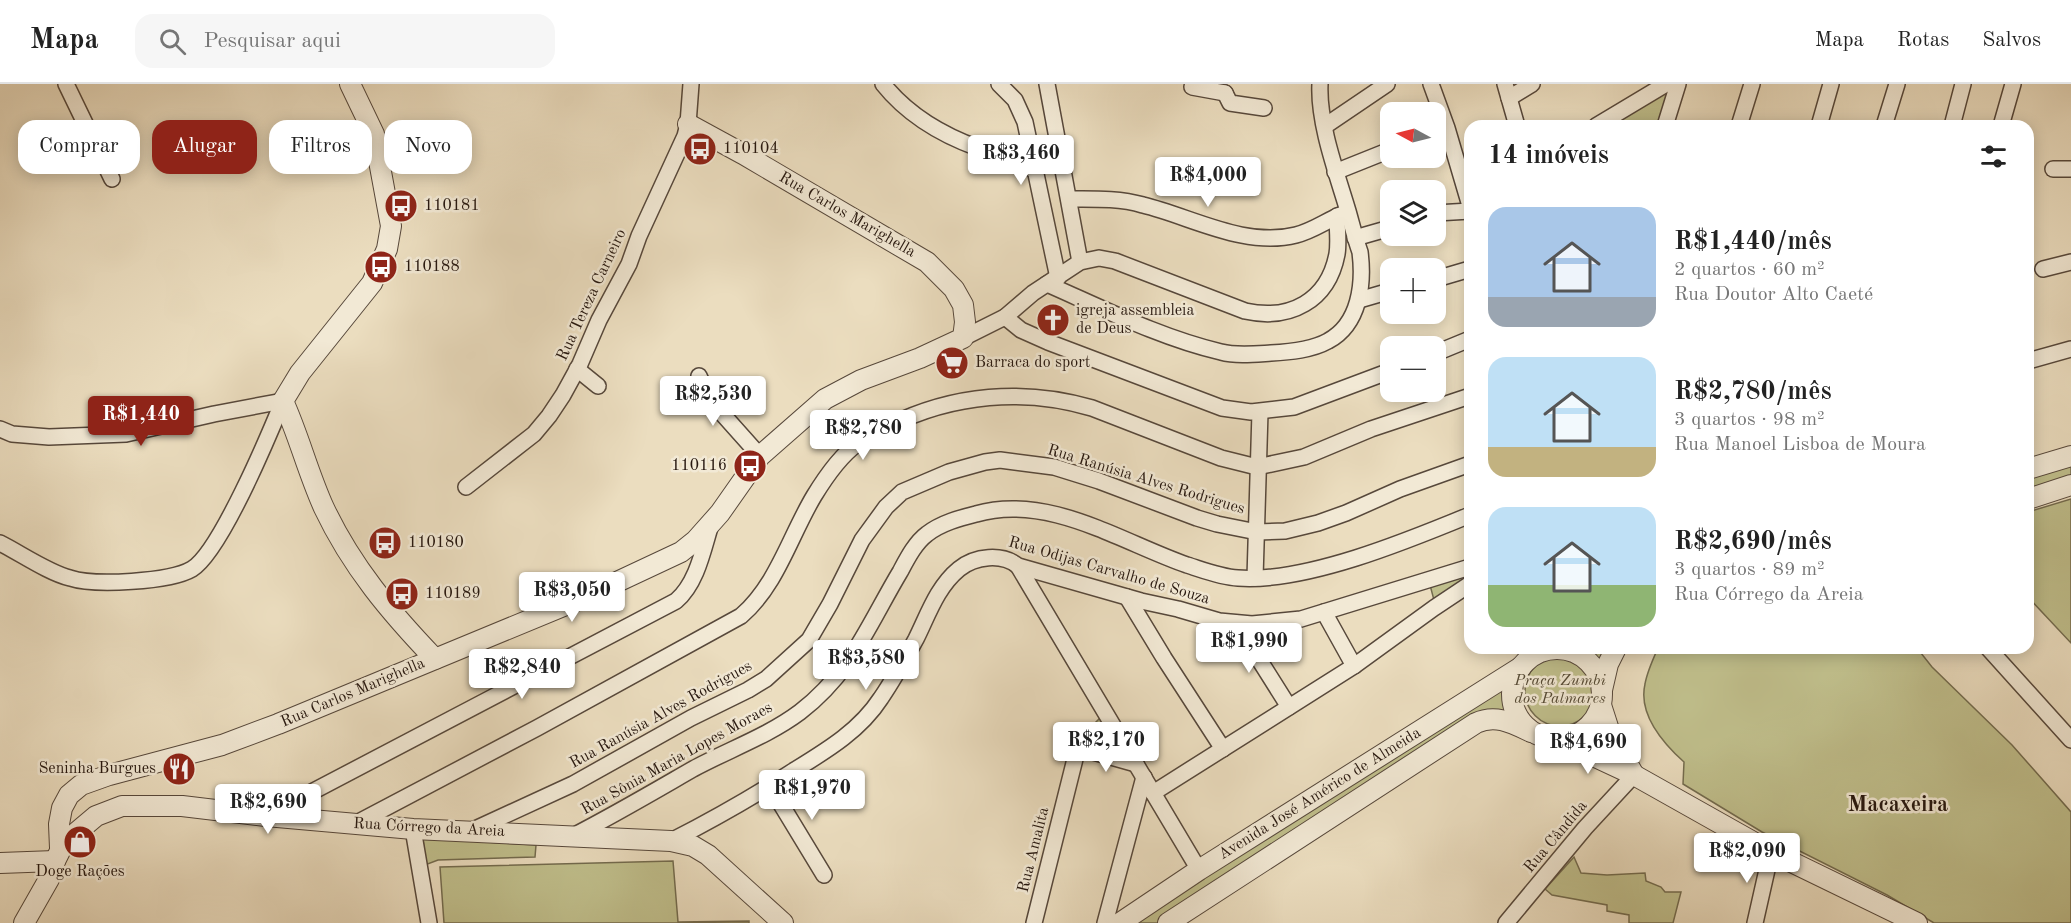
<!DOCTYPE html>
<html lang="pt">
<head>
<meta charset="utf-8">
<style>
  :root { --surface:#fff; --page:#f6f6f6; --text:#222; --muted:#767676; --line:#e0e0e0; --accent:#8f2418 }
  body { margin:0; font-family:"Old Standard TT",serif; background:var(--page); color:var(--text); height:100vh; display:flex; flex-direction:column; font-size:22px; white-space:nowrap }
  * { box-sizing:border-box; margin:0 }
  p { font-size:20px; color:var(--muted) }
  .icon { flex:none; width:33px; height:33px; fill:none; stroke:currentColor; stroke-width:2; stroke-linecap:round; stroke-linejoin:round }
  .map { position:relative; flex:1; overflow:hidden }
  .panel { position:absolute; left:1464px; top:36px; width:570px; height:534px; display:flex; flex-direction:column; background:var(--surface); border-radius:18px; box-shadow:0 3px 15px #0003 }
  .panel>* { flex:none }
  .top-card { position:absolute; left:18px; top:36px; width:570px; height:54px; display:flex; gap:12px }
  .needle { width:39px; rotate:277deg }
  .buttons { position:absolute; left:1380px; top:18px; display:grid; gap:12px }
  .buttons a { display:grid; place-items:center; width:66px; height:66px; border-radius:12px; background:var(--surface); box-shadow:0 3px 15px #0003; font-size:30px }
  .price { position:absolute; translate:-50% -51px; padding:0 14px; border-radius:6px; background:#fff; color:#222; font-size:20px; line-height:39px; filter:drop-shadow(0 2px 3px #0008) }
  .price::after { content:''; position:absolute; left:50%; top:36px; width:18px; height:14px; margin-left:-9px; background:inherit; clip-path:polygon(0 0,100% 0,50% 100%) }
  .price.selected { background:var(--accent); color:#fff }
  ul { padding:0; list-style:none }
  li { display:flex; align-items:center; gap:18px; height:150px; padding:0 24px }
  li span { display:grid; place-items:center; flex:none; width:168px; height:120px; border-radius:18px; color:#555 }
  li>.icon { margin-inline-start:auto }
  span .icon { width:72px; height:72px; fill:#fffc; stroke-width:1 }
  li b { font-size:26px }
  h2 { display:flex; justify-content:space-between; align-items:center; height:72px; padding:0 24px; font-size:26px }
  .tag { padding:0 21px; border-radius:18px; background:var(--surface); box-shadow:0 3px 15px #0003; font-size:21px; line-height:54px }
  .tag.selected { background:var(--accent); color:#fff }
  header { display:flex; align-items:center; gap:36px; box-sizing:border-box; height:84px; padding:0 30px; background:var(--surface); border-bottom:2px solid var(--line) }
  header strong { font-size:28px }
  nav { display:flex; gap:33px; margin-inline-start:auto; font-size:21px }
  .search { width:420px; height:54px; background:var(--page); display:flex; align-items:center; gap:15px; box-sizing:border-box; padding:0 21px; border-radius:18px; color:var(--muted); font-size:22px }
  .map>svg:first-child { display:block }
</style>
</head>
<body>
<header>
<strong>Mapa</strong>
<div class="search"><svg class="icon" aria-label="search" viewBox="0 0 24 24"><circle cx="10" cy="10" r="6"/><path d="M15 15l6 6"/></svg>Pesquisar aqui</div>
<nav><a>Mapa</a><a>Rotas</a><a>Salvos</a></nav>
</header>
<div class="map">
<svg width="2071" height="839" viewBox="0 0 2071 839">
  <rect width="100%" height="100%" fill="#ebddbf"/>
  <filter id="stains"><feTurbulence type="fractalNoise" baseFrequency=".00333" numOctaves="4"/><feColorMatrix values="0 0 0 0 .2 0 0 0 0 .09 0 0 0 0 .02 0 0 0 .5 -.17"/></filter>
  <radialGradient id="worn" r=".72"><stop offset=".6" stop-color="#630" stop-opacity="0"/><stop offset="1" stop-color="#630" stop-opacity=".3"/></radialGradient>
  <!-- green -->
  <g fill="#c0bf8c" stroke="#736b4e" stroke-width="1.5">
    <polygon points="1676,0 1665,42 1594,42"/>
    <polygon points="2071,375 2071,395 2028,407 2028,387"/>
    <polygon points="2071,415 2071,559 2028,513 2028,428"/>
    <polygon points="1470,486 1470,501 1435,520 1430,501"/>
    <polygon points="1574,564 1606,564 1599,584 1595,578"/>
    <path d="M1658,564H1917L1932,583L2012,661L2071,728V839H1934L1887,811L1762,748L1683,700L1684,678C1663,659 1638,630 1645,600C1647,588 1653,575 1658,564Z"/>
    <circle cx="1560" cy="607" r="35"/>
    <polygon points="1509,595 1508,611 1513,635 1502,630 1159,839 1127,839"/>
    <polygon points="1101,633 1124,671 1076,658"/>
    <path d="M1598,637L1622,681L1569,658C1582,653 1589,647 1598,637Z"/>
    <polygon points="423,754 536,761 535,773 438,776 425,781"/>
    <polygon points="1574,773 1581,789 1607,791 1645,789 1646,797 1661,803 1665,808 1681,808 1673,839 1629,839 1629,831 1607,827 1607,821 1552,811 1545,805"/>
    <polygon points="673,777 678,838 749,837 749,839 444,839 440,783"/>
  </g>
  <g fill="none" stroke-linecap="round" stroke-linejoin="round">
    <!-- minor casing -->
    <g stroke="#57483b" stroke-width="18">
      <g id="minor">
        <polyline points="66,0 112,95"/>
        <path d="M883,0C907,30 942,51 978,64C998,71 1016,75 1034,86"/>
        <polyline points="999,0 1015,16 1025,38 1058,194"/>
        <polyline points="1047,0 1080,178"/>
        <polyline points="1431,0 1447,44 1470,122"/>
        <polyline points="1505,0 1517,42"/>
        <polyline points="1192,3 1225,9"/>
        <polyline points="1225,9 1230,19 1264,24"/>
        <polyline points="1509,14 1532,0"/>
        <polyline points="1325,42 1387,0"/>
        <polyline points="1596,42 1666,0"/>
        <polyline points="1665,42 1678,0"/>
        <polyline points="1739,42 1752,0"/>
        <polyline points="1819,42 1831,0"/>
        <polyline points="1884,42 1897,0"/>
        <polyline points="1952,42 1963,0"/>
        <polyline points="2001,42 2013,0"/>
        <polyline points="2053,85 2071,85"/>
        <polyline points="1335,88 1390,66"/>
        <path d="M1069,115C1094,115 1119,114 1143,121C1192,133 1245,164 1296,151C1313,147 1327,136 1343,130"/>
        <polyline points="1436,129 1470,127"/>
        <polyline points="1355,154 1390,144"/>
        <polyline points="2043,185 2071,178"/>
        <polyline points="1436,195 1470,185"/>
        <path d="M1047,200C1104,225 1161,254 1221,268C1236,272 1255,270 1271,269C1290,268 1312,266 1328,257C1360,240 1364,199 1360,168C1355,154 1352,141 1348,127C1337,90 1318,39 1320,0"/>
        <polyline points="1359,216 1390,207"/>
        <polyline points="1005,233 1021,246 1048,258 1222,324 1251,328 1294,323 1390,287"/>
        <path d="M963,254L1005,233L1033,209L1080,178L1099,174L1115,177L1245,227C1290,237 1328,217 1337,170C1339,158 1337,144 1337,132"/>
        <polyline points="1436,269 1470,255"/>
        <polyline points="2028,277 2071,265"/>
        <polyline points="577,285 598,302"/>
        <polyline points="699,292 710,316 760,372"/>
        <polyline points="0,345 12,350 49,353 126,350 214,330 283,317"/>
        <polyline points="466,403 534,350 549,332 563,311 580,280 599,236 629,180 639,152 685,52 688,40 691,0"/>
        <path d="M0,459C20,469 49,489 70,494C94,502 170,498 192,485C220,468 269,351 283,317"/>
        <polyline points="1018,482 1199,786"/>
        <polyline points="1255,494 1260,328"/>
        <polyline points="1127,513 1164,574 1223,665"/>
        <polyline points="1324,528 1354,582"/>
        <polyline points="1236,539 1289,623"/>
        <polyline points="1988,564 2071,656"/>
        <polyline points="770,702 824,791"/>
        <polyline points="1153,709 1354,582 1434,524 1470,500"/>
        <path d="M266,732L676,517C697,499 703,466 711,440"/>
        <path d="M355,740L537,644L741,532C777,501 790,452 814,412C825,394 840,372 857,360C867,353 879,348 889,342C953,310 1024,304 1092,324L1221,374L1257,383L1304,373L1371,345L1470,312"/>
        <polyline points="413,745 429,839"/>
        <polyline points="473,746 573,700 691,634 748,606 766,595 809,556 830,520 862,456 886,423 902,408 949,388 985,378 1000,376 1054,383 1099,397 1197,434 1217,440 1257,448 1285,447 1318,439 1346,429 1400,405 1470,380"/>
        <path d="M573,752C614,731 653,708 693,685C728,666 768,652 800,628C817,615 834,597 847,579C867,550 882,518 900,488C907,475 915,459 927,450C941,439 960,434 976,430C1048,409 1121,458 1187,481C1203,486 1220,493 1238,494C1305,499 1407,457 1470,431"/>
        <path d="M671,757C712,736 751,714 790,689C824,668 859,648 881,614C894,595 905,575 916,555C928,531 937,503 959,485C975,472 1002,469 1018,482L1141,517L1178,525L1219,537L1252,540L1301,535L1470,483"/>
        <polyline points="1034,839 1077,667 1086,666 1136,680"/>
        <polyline points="1105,839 1144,693"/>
        <polyline points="1506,839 1585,744 1634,691"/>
        <polyline points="1755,839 1771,768"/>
      </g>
    </g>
    <!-- tertiary casing -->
    <g stroke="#57483b" stroke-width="22">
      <g id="tertiary">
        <path d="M350,0L374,50L391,142L387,165L372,199L300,289L283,317C299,352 308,389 324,424C352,483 390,528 435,575"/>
        <polyline points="2028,385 2071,372"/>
        <polyline points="2028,415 2071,401"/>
        <circle cx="1557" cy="610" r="45"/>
        <polyline points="1602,606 1608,580 1616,564"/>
        <polyline points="1601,621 1610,649 1634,691"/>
        <polyline points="1559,656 1634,691 1771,768 1917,839"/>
        <polyline points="60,764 59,740 62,724 69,711 81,701 109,691 222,661 278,640 585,513 681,468 696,456 720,429 760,372 825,315 861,296 920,274 963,254 965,238 963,221 954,205 927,178 743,70 688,40"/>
        <polyline points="0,779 55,777"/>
        <polyline points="24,839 49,795 55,777 64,759 96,732 122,722 182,722 266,732 413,745 671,757 693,762 708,771 783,839"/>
        <polyline points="1120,839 1199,786 1521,583"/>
        <path d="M1168,839L1476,639C1496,630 1512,639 1531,648"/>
      </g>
    </g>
    <!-- minor -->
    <use href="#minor" stroke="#f2e9d5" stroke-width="15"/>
    <!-- tertiary -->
    <use href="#tertiary" stroke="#f2e9d5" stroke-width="20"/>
  </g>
  <!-- icons -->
  <defs>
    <g id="bus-disc" transform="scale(1.725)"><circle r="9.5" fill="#8f2418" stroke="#f2e9d5"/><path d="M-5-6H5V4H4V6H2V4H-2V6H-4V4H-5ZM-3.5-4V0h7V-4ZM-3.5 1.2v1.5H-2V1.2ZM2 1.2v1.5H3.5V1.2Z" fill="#fff"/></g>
    <g id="church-disc" transform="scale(1.725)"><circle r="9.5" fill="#8f2418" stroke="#f2e9d5"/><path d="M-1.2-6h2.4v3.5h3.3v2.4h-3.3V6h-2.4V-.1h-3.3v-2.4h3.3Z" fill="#fff"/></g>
    <g id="supermarket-disc" transform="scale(1.725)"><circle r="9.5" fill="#8f2418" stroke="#f2e9d5"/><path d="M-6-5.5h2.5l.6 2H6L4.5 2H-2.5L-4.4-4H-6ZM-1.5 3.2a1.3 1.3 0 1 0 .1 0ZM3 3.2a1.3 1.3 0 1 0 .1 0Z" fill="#fff"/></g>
    <g id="restaurant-disc" transform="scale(1.725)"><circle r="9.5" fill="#8f2418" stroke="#f2e9d5"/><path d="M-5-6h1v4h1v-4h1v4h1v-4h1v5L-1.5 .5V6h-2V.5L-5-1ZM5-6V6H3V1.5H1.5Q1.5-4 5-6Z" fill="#fff"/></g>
    <g id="shop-disc" transform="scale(1.725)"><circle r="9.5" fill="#8f2418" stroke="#f2e9d5"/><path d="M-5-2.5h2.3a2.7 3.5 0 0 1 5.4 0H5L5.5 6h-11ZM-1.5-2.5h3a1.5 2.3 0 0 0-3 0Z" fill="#fff"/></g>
  </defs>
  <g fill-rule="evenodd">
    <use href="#bus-disc" x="700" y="65"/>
    <use href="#bus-disc" x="401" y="122"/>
    <use href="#bus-disc" x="381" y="183"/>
    <use href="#church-disc" x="1053" y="236"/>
    <use href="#supermarket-disc" x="952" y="279"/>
    <use href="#bus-disc" x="750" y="382"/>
    <use href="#bus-disc" x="385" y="459"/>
    <use href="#bus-disc" x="402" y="510"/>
    <use href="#restaurant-disc" x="179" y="685"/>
    <use href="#shop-disc" x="80" y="758"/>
  </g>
  <g text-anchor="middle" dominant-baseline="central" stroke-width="5" stroke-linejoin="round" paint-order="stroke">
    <!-- poi labels -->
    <g font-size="16" fill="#26170f" stroke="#f2e9d5" text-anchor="start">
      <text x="723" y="65">110104</text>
      <text x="424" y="122">110181</text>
      <text x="404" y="183">110188</text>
      <text x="1076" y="227">igreja assembleia<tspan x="1076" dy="18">de Deus</tspan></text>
      <text x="975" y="279">Barraca do sport</text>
      <text x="727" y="382" text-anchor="end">110116</text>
      <text x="408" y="459">110180</text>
      <text x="425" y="510">110189</text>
      <text x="156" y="685" text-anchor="end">Seninha Burgues</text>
      <text x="80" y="788" text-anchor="middle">Doge Rações</text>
    </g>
    <!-- street labels -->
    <g font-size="16" fill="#26170f" stroke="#f2e9d5">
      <text transform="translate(847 131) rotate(30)">Rua Carlos Marighella</text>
      <text transform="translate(592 211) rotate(-65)">Rua Tereza Carneiro</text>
      <text transform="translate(1146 396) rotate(17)">Rua Ranúsia Alves Rodrigues</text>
      <text transform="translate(1109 487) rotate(16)">Rua Odijas Carvalho de Souza</text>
      <text transform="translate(353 609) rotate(-23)">Rua Carlos Marighella</text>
      <text transform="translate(661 631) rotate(-29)">Rua Ranúsia Alves Rodrigues</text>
      <text transform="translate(677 675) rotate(-29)">Rua Sônia Maria Lopes Moraes</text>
      <text transform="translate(1320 710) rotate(-32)">Avenida José Américo de Almeida</text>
      <text transform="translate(429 744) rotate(3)">Rua Córrego da Areia</text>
      <text transform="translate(1556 753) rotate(-50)">Rua Cândida</text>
      <text transform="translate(1034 766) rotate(-76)">Rua Amalita</text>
    </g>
    <!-- park labels -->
    <g font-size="16" font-style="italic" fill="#544934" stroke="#f2e9d5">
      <text x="1560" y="597">Praça Zumbi<tspan x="1560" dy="18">dos Palmares</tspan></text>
    </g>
    <!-- district labels -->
    <g font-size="22" font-weight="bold" fill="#26170f" stroke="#f2e9d5">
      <text x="1898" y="721">Macaxeira</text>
    </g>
  </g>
  <rect width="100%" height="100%" filter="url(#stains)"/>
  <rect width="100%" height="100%" fill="url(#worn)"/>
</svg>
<div class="buttons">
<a><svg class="needle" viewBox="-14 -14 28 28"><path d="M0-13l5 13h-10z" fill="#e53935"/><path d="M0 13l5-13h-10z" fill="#767676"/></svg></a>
<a><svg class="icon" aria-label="layers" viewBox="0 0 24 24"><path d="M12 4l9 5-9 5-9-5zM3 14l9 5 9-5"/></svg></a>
<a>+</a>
<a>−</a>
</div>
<b class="price" style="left:1021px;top:102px">R$3,460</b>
<b class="price" style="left:1208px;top:124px">R$4,000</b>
<b class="price" style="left:713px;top:343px">R$2,530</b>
<b class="price selected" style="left:141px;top:363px">R$1,440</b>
<b class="price" style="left:863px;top:377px">R$2,780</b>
<b class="price" style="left:572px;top:539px">R$3,050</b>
<b class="price" style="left:1249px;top:590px">R$1,990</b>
<b class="price" style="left:866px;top:607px">R$3,580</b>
<b class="price" style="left:522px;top:616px">R$2,840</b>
<b class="price" style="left:1106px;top:689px">R$2,170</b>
<b class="price" style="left:1588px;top:691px">R$4,690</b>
<b class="price" style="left:812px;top:737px">R$1,970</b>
<b class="price" style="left:268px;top:751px">R$2,690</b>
<b class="price" style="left:1747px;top:800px">R$2,090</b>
<div class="top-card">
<a class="tag">Comprar</a>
<a class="tag selected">Alugar</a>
<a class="tag">Filtros</a>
<a class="tag">Novo</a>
</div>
<section class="panel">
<h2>14 imóveis<svg class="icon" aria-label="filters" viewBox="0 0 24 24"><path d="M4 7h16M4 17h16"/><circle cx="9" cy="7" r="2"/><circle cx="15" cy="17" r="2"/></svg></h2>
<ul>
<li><span style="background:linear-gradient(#a9c7e8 75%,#9aa5b1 0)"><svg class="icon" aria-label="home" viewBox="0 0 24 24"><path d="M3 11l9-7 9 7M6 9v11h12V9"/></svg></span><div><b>R$1,440/mês</b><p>2 quartos · 60 m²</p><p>Rua Doutor Alto Caeté</p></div></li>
<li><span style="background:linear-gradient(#bfe0f5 75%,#c2b280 0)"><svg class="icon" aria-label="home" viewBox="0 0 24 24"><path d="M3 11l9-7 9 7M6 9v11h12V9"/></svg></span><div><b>R$2,780/mês</b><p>3 quartos · 98 m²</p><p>Rua Manoel Lisboa de Moura</p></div></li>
<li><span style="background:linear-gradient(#bfe0f5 65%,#8fb573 0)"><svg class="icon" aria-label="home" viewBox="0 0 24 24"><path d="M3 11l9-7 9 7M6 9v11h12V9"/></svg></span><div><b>R$2,690/mês</b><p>3 quartos · 89 m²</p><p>Rua Córrego da Areia</p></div></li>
</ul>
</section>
</div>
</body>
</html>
